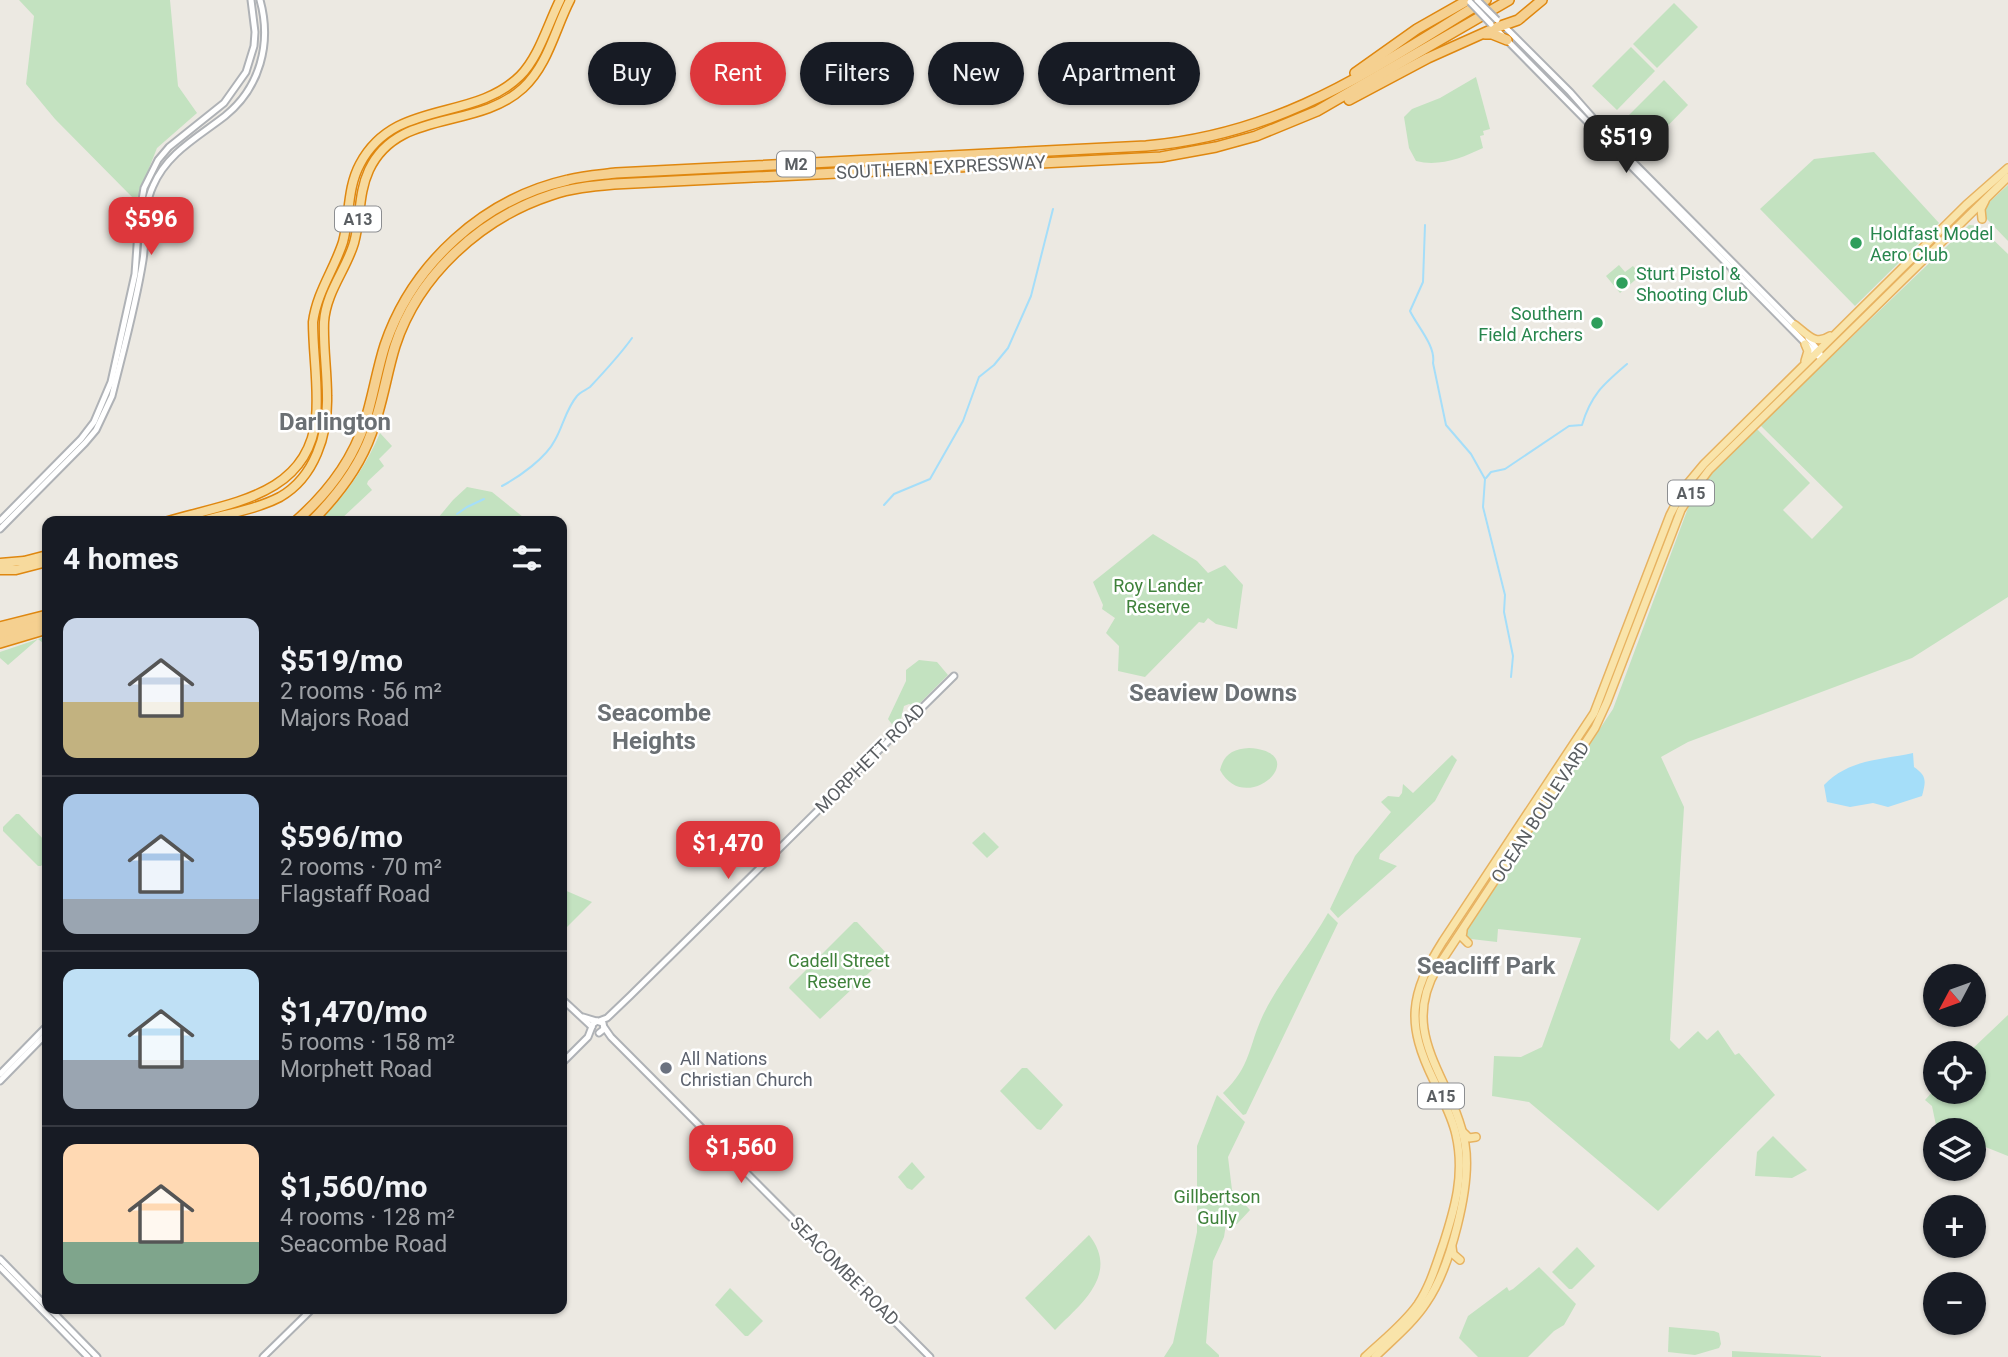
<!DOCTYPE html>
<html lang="en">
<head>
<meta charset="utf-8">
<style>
  :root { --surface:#171b24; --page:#242831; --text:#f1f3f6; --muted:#9ea1a6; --line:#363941; --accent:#dd373c }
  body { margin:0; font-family:Roboto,sans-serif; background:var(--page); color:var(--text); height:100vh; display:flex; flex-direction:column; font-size:26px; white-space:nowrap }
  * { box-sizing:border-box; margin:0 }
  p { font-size:23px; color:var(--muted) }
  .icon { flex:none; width:38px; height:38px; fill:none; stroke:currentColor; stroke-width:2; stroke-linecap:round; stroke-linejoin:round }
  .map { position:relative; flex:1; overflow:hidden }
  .details { position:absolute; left:42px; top:516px; width:525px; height:798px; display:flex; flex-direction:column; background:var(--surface); border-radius:14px; box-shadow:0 2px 5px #0004 }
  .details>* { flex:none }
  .guide { position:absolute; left:588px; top:42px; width:665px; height:63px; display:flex; gap:14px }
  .needle { width:46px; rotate:229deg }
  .fabs { position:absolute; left:1923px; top:964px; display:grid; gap:14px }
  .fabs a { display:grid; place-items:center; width:63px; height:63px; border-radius:50%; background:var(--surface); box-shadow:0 2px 5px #0004; font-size:35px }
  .price { position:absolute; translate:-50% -60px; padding:0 16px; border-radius:14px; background:var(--accent); color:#fff; font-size:23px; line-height:46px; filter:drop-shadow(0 2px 4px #0008) }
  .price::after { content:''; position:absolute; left:50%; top:42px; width:21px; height:16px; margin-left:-10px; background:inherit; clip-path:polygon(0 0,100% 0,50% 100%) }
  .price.on { background:#222; color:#fff }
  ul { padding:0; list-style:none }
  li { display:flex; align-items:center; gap:21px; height:175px; padding:0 21px }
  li+li { border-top:2px solid var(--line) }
  li span { display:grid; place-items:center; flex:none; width:196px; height:140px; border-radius:14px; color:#555 }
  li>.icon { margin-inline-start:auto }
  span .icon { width:84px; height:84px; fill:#fffc; stroke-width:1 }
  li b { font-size:30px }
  h2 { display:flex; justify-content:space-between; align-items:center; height:84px; padding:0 21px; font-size:30px }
  .chip { padding:0 24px; border-radius:32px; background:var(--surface); box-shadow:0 2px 5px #0004; font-size:24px; line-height:63px }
  .chip.on { background:var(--accent); color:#fff }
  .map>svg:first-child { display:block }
</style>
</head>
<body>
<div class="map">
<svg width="2008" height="1357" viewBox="0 0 2008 1357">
  <rect width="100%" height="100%" fill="#ece9e2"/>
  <!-- green -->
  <g fill="#c3e2c0">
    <polygon points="19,0 170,0 178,86 197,113 157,148 136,201 55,119 26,84 34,16"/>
    <polygon points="1674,3 1698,27 1657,68 1633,44"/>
    <polygon points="1631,47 1655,71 1617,110 1592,86"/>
    <path d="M1476,77L1490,129L1483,131L1484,135L1480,136L1483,148C1462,158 1439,167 1416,161L1409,148L1404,117L1412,109L1440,98Z"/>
    <polygon points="1664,80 1688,105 1650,144 1625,119"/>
    <polygon points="1874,152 1939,223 1855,306 1760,209 1814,159"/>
    <polygon points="2008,185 2008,241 1984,216 1984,207"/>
    <polygon points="1969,225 1979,226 2008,254 2008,597 1912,658 1688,742 1661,757 1684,807 1670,1040 1679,1049 1698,1031 1707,1040 1718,1030 1735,1055 1739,1053 1775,1095 1658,1211 1529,1102 1492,1096 1494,1056 1521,1057 1542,1047 1581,938 1498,929 1497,942 1471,939 1466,935 1467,928 1613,709 1691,500 1708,476 1756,428 1810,483 1783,510 1812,539 1843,507 1760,425"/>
    <polygon points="1619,265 1625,272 1633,266 1641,275 1620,293 1606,276"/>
    <path d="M380,433L392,446L379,459L384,466L368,481L367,484L372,490L339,521H319C345,497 366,466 380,433Z"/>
    <polygon points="467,487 492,492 528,521 441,521 438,518 453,500"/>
    <polygon points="1153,534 1197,561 1208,573 1225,565 1243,585 1237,629 1216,624 1208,618 1204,623 1199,622 1145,677 1118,671 1119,646 1106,633 1115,618 1102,609 1103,605 1093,582"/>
    <polygon points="47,636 47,641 43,643 38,639 8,665 0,658 0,652"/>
    <polygon points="919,660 937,662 948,675 916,707 909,704 904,706 900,723 894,727 888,719 906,681 906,670"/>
    <path d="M1249,748C1316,752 1246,819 1220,770C1224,754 1233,749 1249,748Z"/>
    <polygon points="1452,755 1457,760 1435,801 1380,854 1379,859 1397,866 1338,918 1330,909 1355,856 1391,812 1381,802 1388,796 1399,797 1402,793 1403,784 1413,793"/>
    <polygon points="16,814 19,814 47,843 47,860 41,866 38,866 3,831 3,827"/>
    <polygon points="984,832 999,847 987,858 972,843"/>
    <polygon points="562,889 592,902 565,929 562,926"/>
    <path d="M1328,913L1338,923L1246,1114L1243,1115L1223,1093C1252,1065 1248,1046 1264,1013C1282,977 1309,947 1328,913Z"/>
    <polygon points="854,922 857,922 888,955 820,1019 789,988 790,986"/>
    <polygon points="2008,1015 2008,1156 1983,1146 1974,1168 1974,1130 1937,1130 1932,1106 1925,1100 1935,1089 1936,1092 1974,1092 1974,1054 1968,1053"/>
    <polygon points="1022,1068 1027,1068 1063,1105 1041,1130 1037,1129 1000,1091"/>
    <polygon points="1217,1095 1245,1122 1228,1157 1232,1190 1250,1210 1237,1224 1226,1224 1224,1237 1213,1261 1206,1343 1219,1355 1219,1357 1164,1357 1173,1343 1197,1232 1197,1146"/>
    <polygon points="1773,1136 1807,1170 1792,1178 1755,1176 1757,1152"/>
    <polygon points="912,1162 925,1177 912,1190 907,1188 898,1177"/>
    <path d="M1089,1235C1120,1274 1081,1304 1055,1330L1025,1298Z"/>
    <polygon points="1577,1247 1595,1266 1572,1289 1569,1289 1552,1272"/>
    <polygon points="1539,1267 1576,1304 1564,1325 1554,1331 1528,1357 1478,1357 1459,1338 1468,1316 1507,1287 1509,1291 1513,1289"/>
    <polygon points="730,1288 763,1321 748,1336 745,1336 715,1305"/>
    <polygon points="1669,1327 1714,1331 1719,1333 1721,1344 1719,1348 1695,1355 1668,1352"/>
    <polygon points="1732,1351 1821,1356 1821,1357 1732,1357"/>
  </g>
  <!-- water -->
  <path fill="#a5def9" d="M1913,753L1914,767C1927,776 1926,781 1922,796L1888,807L1873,803L1850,807L1827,802L1824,785C1849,759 1881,760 1913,753Z"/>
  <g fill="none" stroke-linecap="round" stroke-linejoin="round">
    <!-- stream -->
    <g stroke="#a5def9" stroke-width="2">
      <path d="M1425,225L1423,282L1410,311C1417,326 1436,346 1433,363L1446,425L1471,454L1485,479L1483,507L1505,595L1504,612L1513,656L1511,677"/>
      <path d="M1486,478L1491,472L1505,469L1569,426L1582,425C1591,394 1604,384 1627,364"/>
      <path d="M502,486C519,477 546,458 555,440C563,426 566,409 577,396C580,392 586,390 590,387C605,371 620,355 632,338"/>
      <polyline points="884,505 894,494 930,479 963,421 979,377 994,365 1008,348 1031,296 1053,209"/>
      <polyline points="457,514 467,507 484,499"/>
    </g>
    <!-- secondary casing -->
    <g stroke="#afb2b6" stroke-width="9">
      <g id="secondary">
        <polyline points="1503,25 1570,92 1624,153 1796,326"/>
        <polyline points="1494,27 1818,356"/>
        <polyline points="1808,338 1819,351 1822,359"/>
        <polyline points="0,521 81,439 94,422 111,382 135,274 139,217 144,188 158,160 169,147 224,103 246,72 254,46 255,32 251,0"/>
        <path d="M0,529L85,443L96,430L112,396C123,351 136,305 143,260C147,235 142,210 153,186C167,153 198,137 225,116C260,88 272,43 260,0"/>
        <polyline points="562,999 592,1027"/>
        <polyline points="583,1017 603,1023 604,1029 599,1033"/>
        <polyline points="599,1021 607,1018 630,996 954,676"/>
        <polyline points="604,1027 611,1037 930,1357"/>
        <polyline points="562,1063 588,1037 593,1024 597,1021"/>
        <polyline points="0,1074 47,1026"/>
        <polyline points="0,1081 47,1033"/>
        <polyline points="0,1259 47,1307"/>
        <polyline points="0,1267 88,1357"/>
        <polyline points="50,1309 97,1357"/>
        <polyline points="263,1357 312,1309"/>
      </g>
    </g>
    <!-- primary casing -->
    <g stroke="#e7b260" stroke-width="10">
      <g id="primary">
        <polyline points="1982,219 1981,209 1985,201"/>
        <path d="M1795,325C1807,334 1815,346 1830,336"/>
        <polyline points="1805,344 1808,351 1805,361"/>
        <polyline points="1463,931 1462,937 1468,943"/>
        <polyline points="1464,1133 1469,1138 1476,1137"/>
        <polyline points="1452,1247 1453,1254 1460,1260"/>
        <path d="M1365,1357C1383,1340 1404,1324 1418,1304C1430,1286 1436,1265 1443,1245C1455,1208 1465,1174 1456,1135C1452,1116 1442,1099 1434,1081C1406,1024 1409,995 1443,941L1594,713L1670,515L1684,488L1704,464L1966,205L2008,168"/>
        <path d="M1375,1357C1392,1340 1413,1323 1426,1303C1450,1269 1472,1185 1465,1144C1454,1079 1397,1036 1437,968L1595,728L1607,702L1681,510L1691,494L1709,470L2008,177"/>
      </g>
    </g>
    <!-- trunk casing -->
    <g stroke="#df870f" stroke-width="11">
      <g id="trunk">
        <path d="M165,522C226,503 308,498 316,418C319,386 313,354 313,322C317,292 334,270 343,242C350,216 347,188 360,164C395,98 472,123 520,76C539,57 548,24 560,0"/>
        <path d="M199,522C225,514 255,510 280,497C315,477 328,434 327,396C327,371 323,346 324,322C326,292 346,270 354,243C361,218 358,194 369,170C398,108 476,131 523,88C548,65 555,29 570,0"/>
        <polyline points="0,563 24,561 47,555"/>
        <polyline points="0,570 16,570 47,562"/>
      </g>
    </g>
    <!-- motorway casing -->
    <g stroke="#df870f" stroke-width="12">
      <g id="motorway">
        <polyline points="1485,34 1492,34 1507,40"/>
        <polyline points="1355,73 1417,29 1468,0"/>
        <polyline points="1349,100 1428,58 1495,28 1518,20 1542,0"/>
        <path d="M295,522C326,495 352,462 365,422C373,397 377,370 385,345C413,263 484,199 568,180C584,176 600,175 616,173L1146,146C1284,134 1372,69 1486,0"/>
        <path d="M311,522C337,496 359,468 371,434C382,406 386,375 395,346C418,275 481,218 551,195C571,188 592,186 614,184L1161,157L1216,147L1256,136L1317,111L1509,0"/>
        <polyline points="0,627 47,615"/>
        <polyline points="0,635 47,623"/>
        <polyline points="0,643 47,629"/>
      </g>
    </g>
    <!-- secondary -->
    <use href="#secondary" stroke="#fff" stroke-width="5"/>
    <!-- primary -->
    <use href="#primary" stroke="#f9e4aa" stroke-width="7"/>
    <!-- trunk -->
    <use href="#trunk" stroke="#f7da9d" stroke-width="8"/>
    <!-- motorway -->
    <use href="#motorway" stroke="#f5d090" stroke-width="9"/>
    <!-- secondary-bridge casing -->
    <g stroke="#afb2b6" stroke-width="9" stroke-linecap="butt">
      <g id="secondary-bridge">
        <polyline points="1477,0 1497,20"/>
        <polyline points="1470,2 1491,24"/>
      </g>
    </g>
    <!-- secondary-bridge -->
    <use href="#secondary-bridge" stroke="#fff" stroke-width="5"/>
  </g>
  <!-- markers -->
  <g fill="#2e9e5b" stroke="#fff" stroke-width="2.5">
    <circle cx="1856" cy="243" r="7"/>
    <circle cx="1622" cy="283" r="7"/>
    <circle cx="1597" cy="323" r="7"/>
  </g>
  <circle fill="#6b7280" stroke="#fff" stroke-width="2.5" cx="666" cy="1068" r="7"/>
  <g text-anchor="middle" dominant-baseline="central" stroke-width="5" stroke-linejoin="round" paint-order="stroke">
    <!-- shield labels -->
    <g fill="#fff" stroke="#8c8e91" stroke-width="2">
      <rect x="777" y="151.5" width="38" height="25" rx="5"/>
      <rect x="335" y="206.5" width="46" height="25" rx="5"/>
      <rect x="1668" y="480.5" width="46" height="25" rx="5"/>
      <rect x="1418" y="1083.5" width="46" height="25" rx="5"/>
    </g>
    <g font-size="16" font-weight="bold" fill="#5a5e62">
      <text x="796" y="164">M2</text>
      <text x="358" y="219">A13</text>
      <text x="1691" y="493">A15</text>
      <text x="1441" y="1096">A15</text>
    </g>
    <!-- street labels -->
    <g font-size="18" fill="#5a5e62" stroke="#fff">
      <text transform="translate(941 167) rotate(-3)">SOUTHERN EXPRESSWAY</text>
      <text transform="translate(870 758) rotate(-45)">MORPHETT ROAD</text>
      <text transform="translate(1540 812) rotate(-57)">OCEAN BOULEVARD</text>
      <text transform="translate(845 1271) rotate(45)">SEACOMBE ROAD</text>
    </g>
    <!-- leisure labels -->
    <g font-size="18" fill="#27864d" stroke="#fff" text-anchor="start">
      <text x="1870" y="233">Holdfast Model<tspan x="1870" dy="21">Aero Club</tspan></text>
      <text x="1636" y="273">Sturt Pistol &amp;<tspan x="1636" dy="21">Shooting Club</tspan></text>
      <text x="1583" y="313" text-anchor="end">Southern<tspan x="1583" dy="21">Field Archers</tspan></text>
    </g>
    <!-- park labels -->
    <g font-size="18" fill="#3e813a" stroke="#fff">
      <text x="1158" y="585">Roy Lander<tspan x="1158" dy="21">Reserve</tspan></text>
      <text x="839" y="960">Cadell Street<tspan x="839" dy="21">Reserve</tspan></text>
      <text x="1217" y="1196">Gillbertson<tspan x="1217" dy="21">Gully</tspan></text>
    </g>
    <!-- worship labels -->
    <g font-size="18" fill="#5b616d" stroke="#fff" text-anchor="start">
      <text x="680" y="1058">All Nations<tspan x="680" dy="21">Christian Church</tspan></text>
    </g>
    <!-- district labels -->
    <g font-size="24" font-weight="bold" fill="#6b7074" stroke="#fff">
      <text x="335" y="422">Darlington</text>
      <text x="1213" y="693">Seaview Downs</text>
      <text x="654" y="713">Seacombe<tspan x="654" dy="28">Heights</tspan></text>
      <text x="1486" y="966">Seacliff Park</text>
    </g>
  </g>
</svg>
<div class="fabs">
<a><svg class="needle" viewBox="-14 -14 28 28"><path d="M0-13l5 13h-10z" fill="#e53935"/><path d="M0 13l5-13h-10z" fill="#9ea1a6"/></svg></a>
<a><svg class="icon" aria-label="locate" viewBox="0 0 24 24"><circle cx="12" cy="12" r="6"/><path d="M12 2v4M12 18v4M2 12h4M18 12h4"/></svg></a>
<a><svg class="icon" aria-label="layers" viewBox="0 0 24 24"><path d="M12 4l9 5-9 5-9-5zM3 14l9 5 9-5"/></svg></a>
<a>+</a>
<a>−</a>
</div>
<b class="price on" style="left:1626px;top:175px">$519</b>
<b class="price" style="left:151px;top:257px">$596</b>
<b class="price" style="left:728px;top:881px">$1,470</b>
<b class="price" style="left:741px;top:1185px">$1,560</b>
<div class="guide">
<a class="chip">Buy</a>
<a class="chip on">Rent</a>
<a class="chip">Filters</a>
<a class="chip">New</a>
<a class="chip">Apartment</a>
</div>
<section class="details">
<h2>4 homes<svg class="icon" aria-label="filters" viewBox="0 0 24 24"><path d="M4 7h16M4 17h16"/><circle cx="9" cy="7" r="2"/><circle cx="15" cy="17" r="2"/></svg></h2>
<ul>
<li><span style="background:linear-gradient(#c9d6e8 60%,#c2b280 0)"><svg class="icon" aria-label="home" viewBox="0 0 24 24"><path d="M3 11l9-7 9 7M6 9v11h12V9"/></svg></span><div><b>$519/mo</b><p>2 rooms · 56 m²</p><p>Majors Road</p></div></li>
<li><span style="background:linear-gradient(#a9c7e8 75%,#9aa5b1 0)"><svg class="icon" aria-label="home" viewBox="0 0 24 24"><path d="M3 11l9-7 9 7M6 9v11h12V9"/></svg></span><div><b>$596/mo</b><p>2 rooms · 70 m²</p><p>Flagstaff Road</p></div></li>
<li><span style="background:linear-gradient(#bfe0f5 65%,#9aa5b1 0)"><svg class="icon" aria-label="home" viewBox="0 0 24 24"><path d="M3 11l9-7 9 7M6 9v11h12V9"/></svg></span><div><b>$1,470/mo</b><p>5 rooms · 158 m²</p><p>Morphett Road</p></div></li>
<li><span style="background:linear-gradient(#ffd9b3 70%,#7fa58c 0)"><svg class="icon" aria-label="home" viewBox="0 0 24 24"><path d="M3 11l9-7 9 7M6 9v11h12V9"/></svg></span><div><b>$1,560/mo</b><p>4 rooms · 128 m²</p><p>Seacombe Road</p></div></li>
</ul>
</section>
</div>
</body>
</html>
